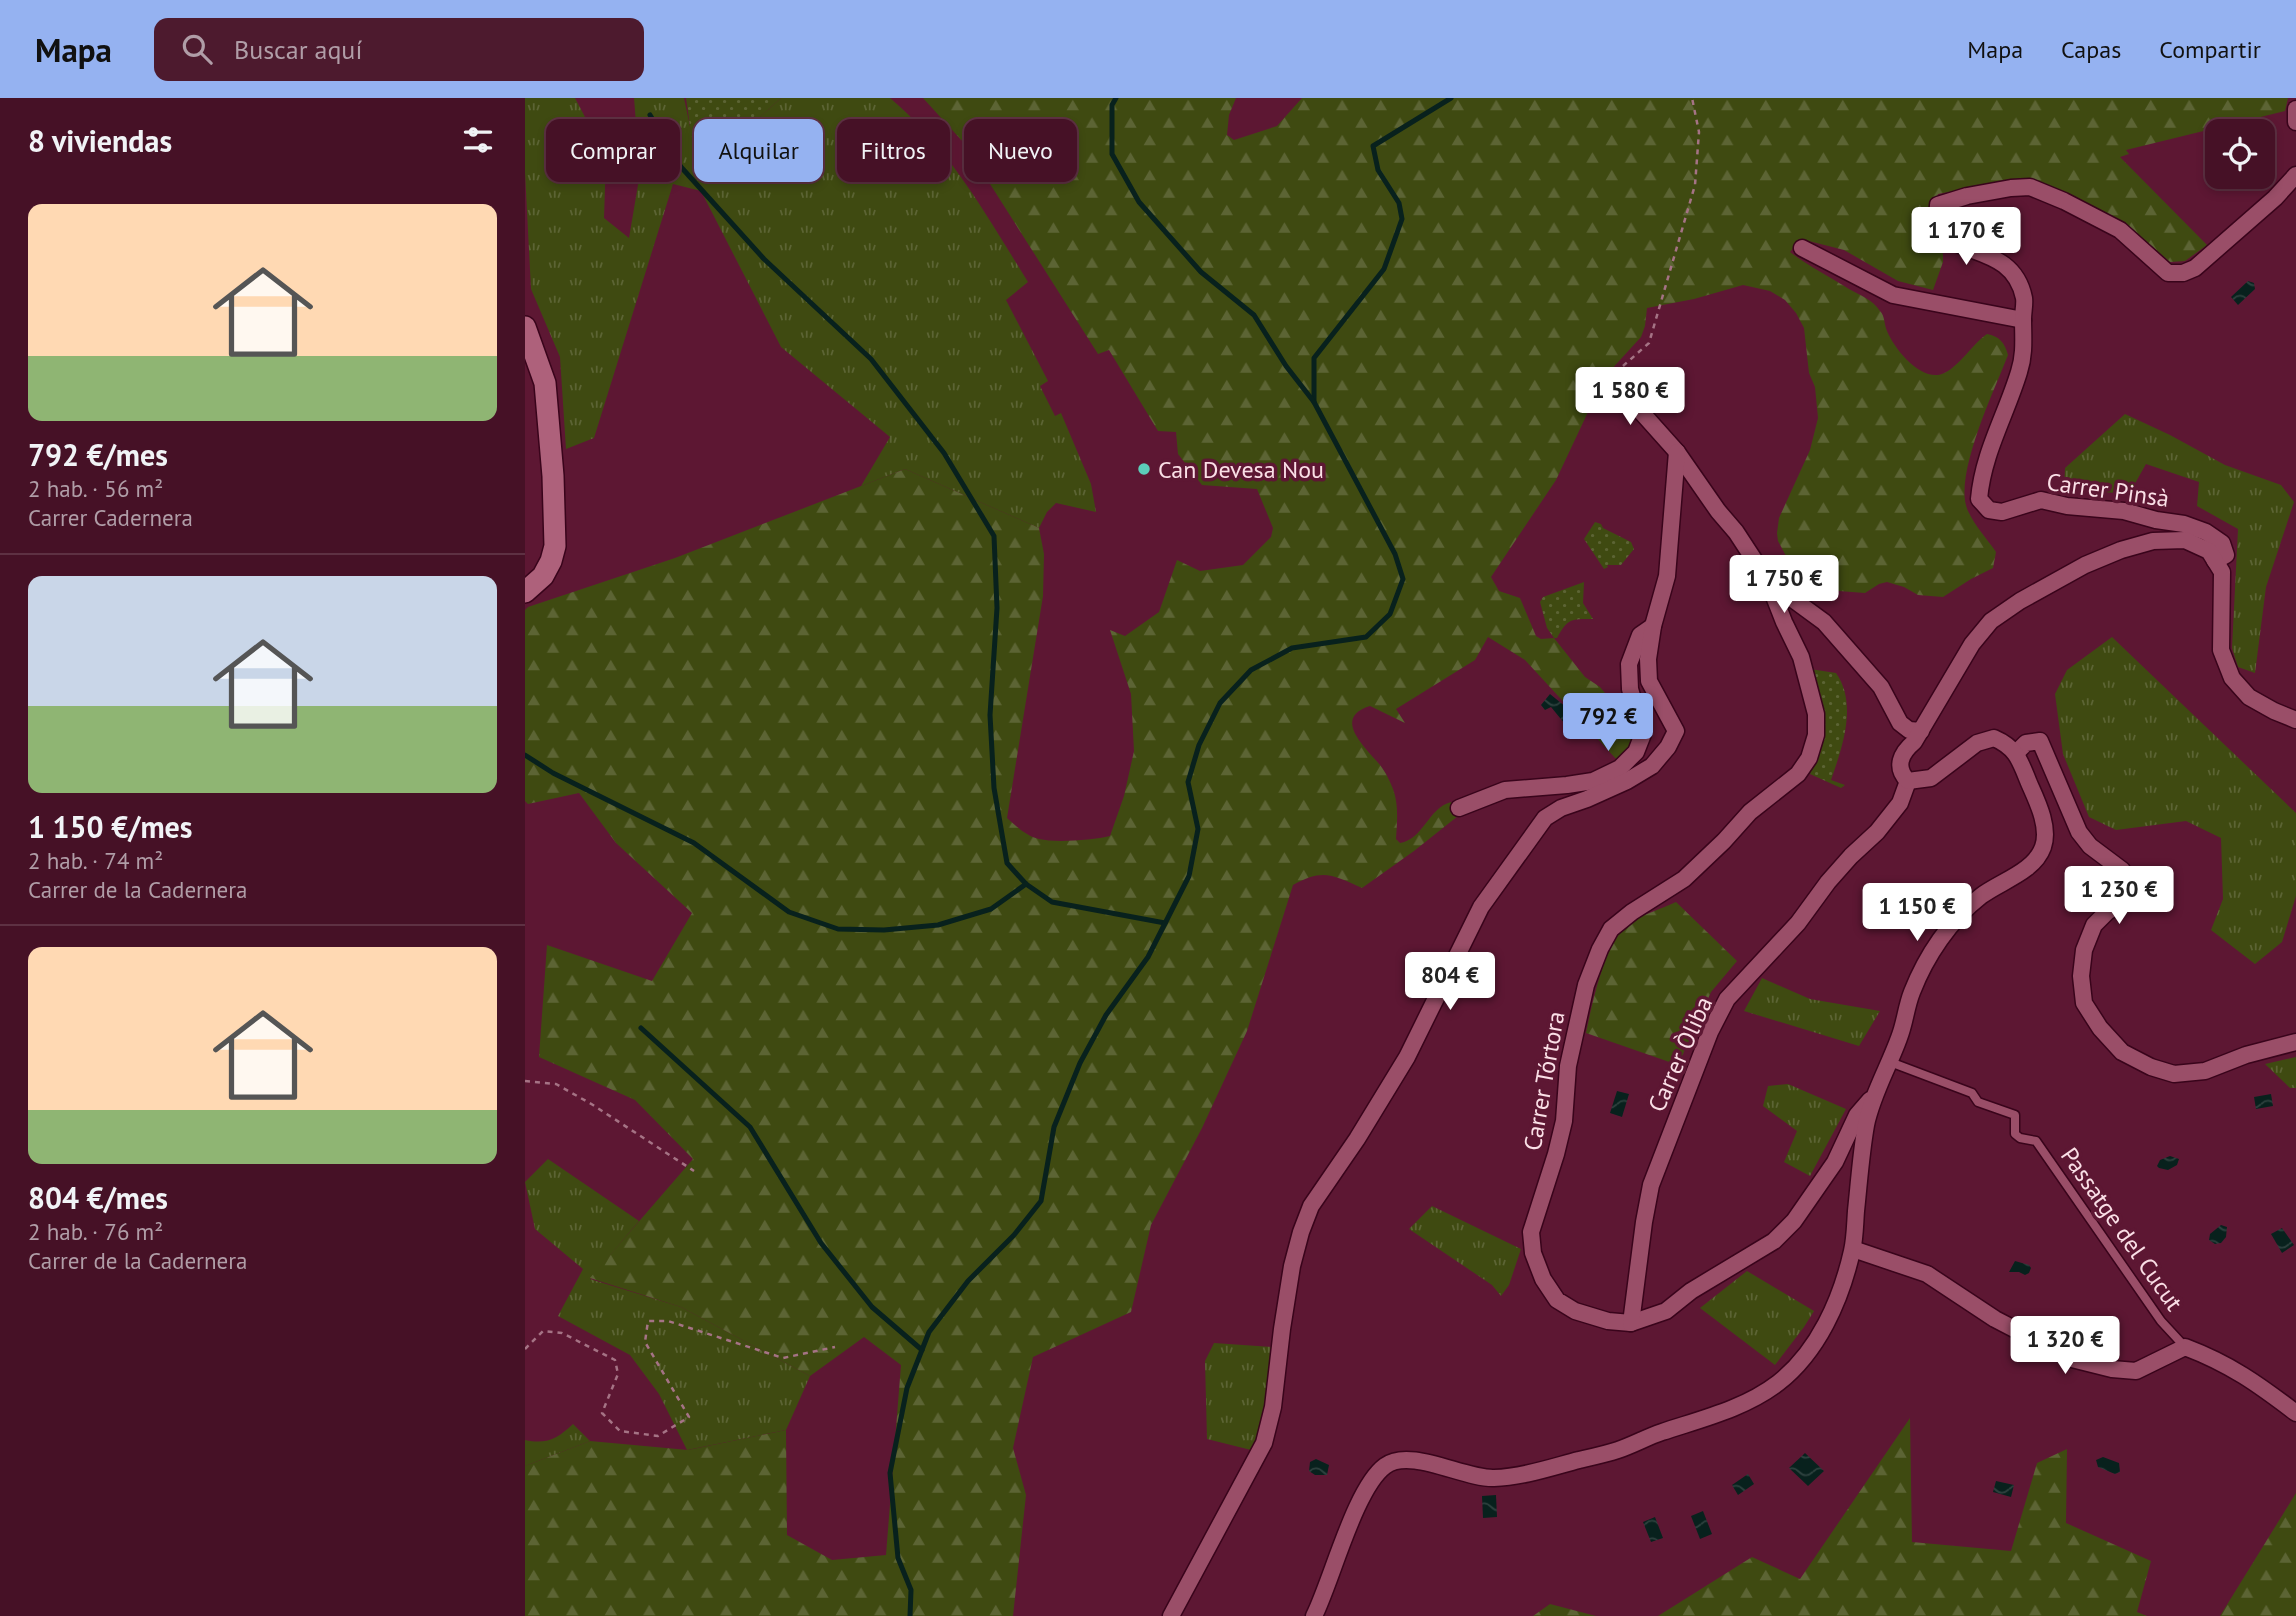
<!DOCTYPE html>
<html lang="es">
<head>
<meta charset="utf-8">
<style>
  :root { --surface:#461126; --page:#4d1a2e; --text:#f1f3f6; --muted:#b09da7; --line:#5e3143; --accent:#95b2f1 }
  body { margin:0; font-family:"PT Sans",sans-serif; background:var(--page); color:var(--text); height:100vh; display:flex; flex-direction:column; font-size:26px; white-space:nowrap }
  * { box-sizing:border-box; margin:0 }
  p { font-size:23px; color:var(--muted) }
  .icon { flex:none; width:38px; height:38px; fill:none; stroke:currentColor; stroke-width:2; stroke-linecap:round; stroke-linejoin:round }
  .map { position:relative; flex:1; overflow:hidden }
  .panel { display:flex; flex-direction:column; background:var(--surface); width:525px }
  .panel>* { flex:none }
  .banner { position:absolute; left:21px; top:21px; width:665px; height:63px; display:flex; gap:14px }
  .tools { position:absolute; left:1680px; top:21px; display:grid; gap:14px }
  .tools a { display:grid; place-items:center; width:70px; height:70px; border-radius:14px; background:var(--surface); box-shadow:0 4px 10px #0003,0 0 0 2px var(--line); font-size:35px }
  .price { position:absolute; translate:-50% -60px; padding:0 16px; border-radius:7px; background:#fff; color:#222; font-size:23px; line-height:46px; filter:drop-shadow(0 2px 4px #0008) }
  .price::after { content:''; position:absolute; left:50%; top:42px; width:21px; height:16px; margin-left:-10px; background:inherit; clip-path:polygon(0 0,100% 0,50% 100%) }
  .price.selected { background:var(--accent); color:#111 }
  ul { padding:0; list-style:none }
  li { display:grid; align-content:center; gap:14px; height:371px; padding:0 28px }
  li+li { border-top:2px solid var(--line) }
  li span { display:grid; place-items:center; height:217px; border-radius:14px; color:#555 }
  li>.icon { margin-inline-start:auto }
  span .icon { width:126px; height:126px; fill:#fffc; stroke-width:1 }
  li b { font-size:30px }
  h2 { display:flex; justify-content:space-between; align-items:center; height:84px; padding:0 28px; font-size:30px }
  .tag { padding:0 24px; border-radius:14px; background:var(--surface); box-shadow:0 4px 10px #0003,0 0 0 2px var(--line); font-size:24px; line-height:63px }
  .tag.selected { background:var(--accent); color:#111 }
  header { display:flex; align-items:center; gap:42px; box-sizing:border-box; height:98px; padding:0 35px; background:var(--accent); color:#111 }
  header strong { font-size:33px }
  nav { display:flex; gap:38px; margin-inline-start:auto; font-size:24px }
  .search { width:490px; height:63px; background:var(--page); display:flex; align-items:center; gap:18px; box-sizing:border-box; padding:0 24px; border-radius:14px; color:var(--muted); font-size:26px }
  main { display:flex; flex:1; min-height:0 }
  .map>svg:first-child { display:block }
</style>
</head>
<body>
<header>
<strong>Mapa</strong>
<div class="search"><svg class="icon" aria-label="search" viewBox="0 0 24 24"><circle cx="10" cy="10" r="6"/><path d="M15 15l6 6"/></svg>Buscar aquí</div>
<nav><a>Mapa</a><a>Capas</a><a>Compartir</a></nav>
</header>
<main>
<section class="panel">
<h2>8 viviendas<svg class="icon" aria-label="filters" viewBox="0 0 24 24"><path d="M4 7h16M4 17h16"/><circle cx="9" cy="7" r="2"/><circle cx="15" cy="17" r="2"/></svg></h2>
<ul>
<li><span style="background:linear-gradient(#ffd9b3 70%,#8fb573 0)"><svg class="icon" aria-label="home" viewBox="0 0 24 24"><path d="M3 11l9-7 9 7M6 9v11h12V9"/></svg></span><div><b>792 €/mes</b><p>2 hab. · 56 m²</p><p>Carrer Cadernera</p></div></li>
<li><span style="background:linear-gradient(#c9d6e8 60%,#8fb573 0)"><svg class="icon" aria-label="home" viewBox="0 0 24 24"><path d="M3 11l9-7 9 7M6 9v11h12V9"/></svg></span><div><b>1 150 €/mes</b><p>2 hab. · 74 m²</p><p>Carrer de la Cadernera</p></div></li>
<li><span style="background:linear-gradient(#ffd9b3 75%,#8fb573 0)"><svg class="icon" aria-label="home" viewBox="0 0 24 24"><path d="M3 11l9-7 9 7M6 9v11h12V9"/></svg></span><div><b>804 €/mes</b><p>2 hab. · 76 m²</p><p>Carrer de la Cadernera</p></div></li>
</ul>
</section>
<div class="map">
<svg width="1771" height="1518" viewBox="0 0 1771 1518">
  <defs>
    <pattern id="grass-tufts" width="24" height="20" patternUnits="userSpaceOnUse" patternTransform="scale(1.75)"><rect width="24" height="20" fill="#3f4a11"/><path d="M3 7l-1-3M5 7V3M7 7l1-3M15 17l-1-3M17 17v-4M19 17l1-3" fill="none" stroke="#5c6434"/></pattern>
    <pattern id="forest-firs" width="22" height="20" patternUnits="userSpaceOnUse" patternTransform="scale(1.75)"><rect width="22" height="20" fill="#3f4a11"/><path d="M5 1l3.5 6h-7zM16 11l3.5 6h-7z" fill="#5c6434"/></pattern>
    <pattern id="park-dots" width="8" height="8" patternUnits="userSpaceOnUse" patternTransform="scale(1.75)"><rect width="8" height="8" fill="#3f4a11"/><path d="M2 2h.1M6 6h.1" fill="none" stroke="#5c6434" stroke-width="1.8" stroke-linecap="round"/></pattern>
    <pattern id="water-waves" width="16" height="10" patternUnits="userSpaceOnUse" patternTransform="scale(1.75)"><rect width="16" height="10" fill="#08211d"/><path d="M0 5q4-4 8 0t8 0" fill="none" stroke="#2d413e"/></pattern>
  </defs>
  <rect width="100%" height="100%" fill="#5d1733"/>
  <!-- grass -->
  <g fill="url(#grass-tufts)">
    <path d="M0,0H50L81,59L79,120L104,140L115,75L109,0H159L168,43L200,51L256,0H365C424,49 463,120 503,184L481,202L523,283L515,288L530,318L536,315L566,386L571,414L531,405L522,414L514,430L380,371L336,388L365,339L256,249L176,93L148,86L69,340L41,351L35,259L6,191L0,74Z"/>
    <polygon points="1600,316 1645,337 1700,367 1756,387 1769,404 1741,489 1730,575 1713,569 1707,550 1713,431 1672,408 1674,384 1621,366 1604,396 1539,391 1540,370"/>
    <polygon points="1587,539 1771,715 1771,798 1757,844 1730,866 1686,832 1698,801 1696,740 1661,723 1591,732 1564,719 1538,656 1530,596 1542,572"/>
    <polygon points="1237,880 1285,901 1355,913 1334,948 1219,913"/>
    <polygon points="1771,959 1771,990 1765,990 1740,966"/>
    <polygon points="1263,986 1321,1011 1285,1078 1259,1064 1272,1033 1238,1008 1243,988"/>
    <polygon points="23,1061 114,1123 65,1181 156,1209 285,1278 261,1332 162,1352 134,1296 105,1257 33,1218 58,1171 10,1131 0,1084"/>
    <polygon points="907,1108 996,1151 984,1187 976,1198 967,1187 884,1131"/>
    <polygon points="1222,1173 1289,1213 1279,1229 1250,1267 1175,1210"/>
    <polygon points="689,1245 748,1249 741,1323 726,1352 682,1341 680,1263"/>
    <path d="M48,1326L65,1343L0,1368V1342C22,1347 33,1340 48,1326Z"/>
  </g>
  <!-- forest -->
  <g fill="url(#forest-firs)">
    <path d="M398,0H711L704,17L702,37L709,42L752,28L777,0H1763L1760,13L1601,52L1604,56L1595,59L1682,147L1660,163L1645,164L1607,131L1538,93L1515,84L1491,81L1413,96L1404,118L1406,134L1418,156V164L1408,192L1373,183L1319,152L1276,141L1265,154C1283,168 1305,179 1324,191C1335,197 1348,202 1355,213C1360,218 1359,226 1362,233C1369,250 1392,279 1413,277C1430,275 1447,246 1462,236C1474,238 1480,245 1483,257C1470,291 1427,380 1443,413C1450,428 1462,441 1471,454L1468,470L1446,481L1418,499L1393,497L1379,489L1362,484L1354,486L1340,495L1314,493L1300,486L1261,458L1253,443L1252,435L1254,420L1285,352L1293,320L1290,289L1284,275L1279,230L1271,215L1260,202L1245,193L1218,187L1169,201L1122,210L1120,228L1116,239L1074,285L1071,297L1031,382L966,479L974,493L995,500L1011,538L1016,541L1029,540L1060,579L1075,589L1090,607L1101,604C1109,632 1119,643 1092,662L1000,562L963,539L950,562L871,611L880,625L845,608C806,620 841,650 855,667C860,673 865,683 868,691C874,707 872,725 871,741L875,745C899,741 903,710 926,704L933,718L889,753L837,790C808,777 798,770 768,787L722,933L677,1030L626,1127L606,1214L508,1259L488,1350L501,1397L488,1518H0V1368L65,1343L163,1352L261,1332L262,1437L307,1462L361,1457L376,1267L339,1239L285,1278L156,1209L65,1180L168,1061L110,1002L14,959L22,847L127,883L167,815L91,745L54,695L3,706L0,703V512L3,509L150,460L380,371L514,430L519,456L518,498L482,720C491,728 501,738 514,741C531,745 568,742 585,738L599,698L609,653L606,596L585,532L600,538L634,514L652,462L675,473L718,467L746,439L748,430L732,391L677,387L653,356L651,334L633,333L584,252L573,256L439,45Z"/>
    <path d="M1151,804L1212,863L1186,894L1153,967L1061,935C1067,907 1080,840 1106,824C1119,816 1136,811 1151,804Z"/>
    <polygon points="1385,1320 1387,1444 1486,1453 1512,1365 1542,1351 1541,1425 1626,1463 1612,1514 1622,1518 1133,1518 1227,1459 1275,1481"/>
    <polygon points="1771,1395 1771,1518 1695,1518"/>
    <polygon points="1025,1506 1071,1518 1008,1518"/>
  </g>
  <!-- park -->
  <g fill="url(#park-dots)">
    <polygon points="161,0 256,0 200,51 167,43"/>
    <polygon points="1070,424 1076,426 1078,430 1106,444 1109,451 1096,467 1082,467 1083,469 1079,471 1059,441"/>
    <path d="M1059,484L1058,505L1068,521C1046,521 1043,520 1032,540H1029L1022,530L1015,504L1018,499Z"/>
    <path d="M1285,571L1311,575C1333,606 1317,650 1306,682L1320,687L1316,690L1285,676L1291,660Z"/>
  </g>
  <!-- water -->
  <g fill="url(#water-waves)">
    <polygon points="1723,183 1729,185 1730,191 1713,207 1706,199"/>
    <polygon points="1025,596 1047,614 1040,626 1026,609 1020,612 1016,607"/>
    <polygon points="1092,993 1104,996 1097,1019 1085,1015"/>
    <polygon points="1746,996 1748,1008 1731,1011 1729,999"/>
    <polygon points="1645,1058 1654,1061 1652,1067 1643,1072 1634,1070 1632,1068 1635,1062"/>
    <polygon points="1696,1127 1702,1129 1701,1139 1696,1145 1690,1146 1684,1142 1685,1136"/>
    <polygon points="1757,1130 1769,1147 1757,1155 1746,1136"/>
    <polygon points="1490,1163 1504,1167 1506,1170 1504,1175 1500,1177 1494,1174 1484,1174"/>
    <polygon points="1280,1355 1299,1373 1283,1388 1264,1370"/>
    <polygon points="1578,1359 1594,1365 1595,1374 1590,1376 1573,1369 1571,1362"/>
    <polygon points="791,1361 804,1367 802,1377 790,1377 784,1373 785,1364"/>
    <polygon points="1223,1376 1229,1386 1213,1397 1207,1387"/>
    <polygon points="1471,1383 1489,1387 1486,1399 1468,1394"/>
    <polygon points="971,1397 972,1419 958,1420 957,1398"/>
    <polygon points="1178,1413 1187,1436 1175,1441 1166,1418"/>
    <polygon points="1130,1419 1138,1440 1126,1444 1118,1424"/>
  </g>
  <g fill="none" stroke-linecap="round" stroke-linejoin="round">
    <!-- stream -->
    <g stroke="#08211d" stroke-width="5">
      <polyline points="125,17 156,69 239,161 346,261 419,355 469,438 472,510 465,617 469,690 482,765 501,786 527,804 640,825"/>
      <polyline points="789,304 789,260 859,171 877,121 874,105 853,72 848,48 926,0"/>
      <polyline points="0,657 28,675 169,745 264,814 313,831 359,832 413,827 466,811 501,786"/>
      <polyline points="116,930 225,1029 296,1145 347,1209 397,1252"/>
      <polyline points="385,1518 386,1492 373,1460 365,1375 382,1290 404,1234 443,1183 489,1137 516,1103 529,1029 555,965 581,917 623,859 664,778 673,731 663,684 674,647 695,605 726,572 767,550 841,539 865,516 878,481 870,456 789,304 761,268 729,217 676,174 614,104 587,56 587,7 591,0"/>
    </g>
    <!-- lane casing -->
    <g stroke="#39041b" stroke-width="11">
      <polyline id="lane" points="1365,964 1447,995 1453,1004 1490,1017 1490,1036 1495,1040 1511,1043 1636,1223 1660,1249"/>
    </g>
    <!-- street casing -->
    <g stroke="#39041b" stroke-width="19">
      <g id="street">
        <polyline points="1771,11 1771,24"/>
        <polyline points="1277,150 1368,197 1498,222"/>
        <polyline points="1085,279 1152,354 1193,413 1211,434 1243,483 1299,524 1356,589 1375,625 1384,632 1396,633"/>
        <path d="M1690,463L1701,457L1697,445L1681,434L1659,426L1631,422L1599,413L1542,408L1516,402L1477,414L1464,412L1454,401C1458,355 1481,317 1494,274C1500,256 1498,239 1498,221C1498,214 1500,206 1499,200C1487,142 1421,162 1412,123C1411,119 1413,112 1413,107L1442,98L1486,90L1505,89L1539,103L1595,132L1643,175H1658L1670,170L1750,100L1771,77"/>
        <polyline points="1243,483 1259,524 1276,559 1291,616 1291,637 1284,660 1273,676 1225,714 1199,743 1159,781 1107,814 1086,831 1075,851 1061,887 1043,968 1039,1023 1031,1056 1006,1134 1008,1155 1018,1181 1032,1202 1050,1213 1083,1223 1106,1225 1141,1213 1166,1193 1249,1143 1269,1123 1310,1064 1332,1017 1345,1002"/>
        <polyline points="1491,655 1501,645 1515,643 1554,734 1565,748 1597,772 1603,787 1597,805 1582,814 1569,827 1559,852 1556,878 1559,905 1575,930 1597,954 1626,969 1649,976 1680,973 1721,957 1771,944"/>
        <polyline points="934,710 980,692 1042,687 1068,683 1095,670 1111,654 1118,636 1105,591 1104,566 1115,537 1128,528"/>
        <path d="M1328,1151L1402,1176L1470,1221L1547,1261L1587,1271L1611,1273L1660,1249C1705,1266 1733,1286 1771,1315"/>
        <polyline points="1106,1225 1119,1124 1126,1087 1185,934 1202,901 1273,825 1303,784 1326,758 1352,734 1375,705 1383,683"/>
        <polyline points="646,1518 739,1345 748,1309 757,1231 767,1168 776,1134 786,1108 832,1041 882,959 956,809 1020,720 1036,710 1062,701 1102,683 1127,668 1143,649 1151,633 1124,583 1123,561 1128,528 1142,478 1152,354"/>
        <path d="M789,1518C807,1482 830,1390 860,1368C885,1349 939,1381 969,1380C998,1379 1027,1369 1054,1362C1067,1359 1081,1356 1093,1352C1108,1347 1122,1339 1137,1334C1176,1321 1219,1311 1253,1285C1293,1254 1316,1202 1327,1153C1330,1140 1330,1126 1331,1113C1334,1085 1336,1055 1341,1027C1347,997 1364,968 1374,940C1380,925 1381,909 1387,894C1401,858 1425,822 1456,798C1476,783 1509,774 1518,749C1525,729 1512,703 1504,685C1495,663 1492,650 1469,640L1452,645L1406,680L1383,683C1369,669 1376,655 1389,644L1447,546L1466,523L1495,503L1560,467L1596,452L1628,443L1660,442L1684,453L1697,474L1696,552L1707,580L1724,599L1749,613L1771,622"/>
      </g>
    </g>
    <!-- secondary casing -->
    <g stroke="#39041b" stroke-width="24">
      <polyline id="secondary" points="0,229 20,285 28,378 30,448 26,463 18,478 0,494"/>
    </g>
    <!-- path -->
    <g stroke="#a57385" stroke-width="2.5" stroke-dasharray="5 5" stroke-linecap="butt">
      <polyline points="1098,268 1124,245 1170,87 1174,34 1167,0"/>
      <polyline points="0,983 31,986 68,1007 169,1073"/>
      <polyline points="0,1251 18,1233 37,1235 90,1262 93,1276 77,1315 95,1333 133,1338 164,1319 120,1244 123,1223 143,1223 258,1260 310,1249"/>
    </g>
    <!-- lane -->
    <use href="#lane" stroke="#9a4e68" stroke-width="8"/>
    <!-- street -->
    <use href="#street" stroke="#9a4e68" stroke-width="16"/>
    <!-- secondary -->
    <use href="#secondary" stroke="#ae617b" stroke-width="21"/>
  </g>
  <!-- markers -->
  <circle fill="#5cceba" stroke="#5d1733" stroke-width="2.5" cx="619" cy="371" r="7"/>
  <g text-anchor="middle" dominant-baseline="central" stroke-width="7" stroke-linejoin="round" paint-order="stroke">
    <!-- poi labels -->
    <g font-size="24" fill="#fadfe6" stroke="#5d1733" text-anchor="start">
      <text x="633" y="371">Can Devesa Nou</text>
    </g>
    <!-- street labels -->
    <g font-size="24" fill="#fadfe6" stroke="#5d1733">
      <text transform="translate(1583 392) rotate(8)">Carrer Pinsà</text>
      <text transform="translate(1155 956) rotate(-66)">Carrer Òliba</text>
      <text transform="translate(1019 983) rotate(-80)">Carrer Tórtora</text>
      <text transform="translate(1597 1131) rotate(55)">Passatge del Cucut</text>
    </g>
  </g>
</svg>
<div class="tools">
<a><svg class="icon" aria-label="locate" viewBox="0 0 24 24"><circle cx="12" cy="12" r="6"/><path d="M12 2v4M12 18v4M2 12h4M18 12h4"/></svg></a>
</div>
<b class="price" style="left:1441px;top:169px">1 170 €</b>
<b class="price" style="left:1105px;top:329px">1 580 €</b>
<b class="price" style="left:1259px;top:517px">1 750 €</b>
<b class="price selected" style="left:1083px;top:655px">792 €</b>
<b class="price" style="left:1594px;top:828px">1 230 €</b>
<b class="price" style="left:1392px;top:845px">1 150 €</b>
<b class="price" style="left:925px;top:914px">804 €</b>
<b class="price" style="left:1540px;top:1278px">1 320 €</b>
<div class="banner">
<a class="tag">Comprar</a>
<a class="tag selected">Alquilar</a>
<a class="tag">Filtros</a>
<a class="tag">Nuevo</a>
</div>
</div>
</main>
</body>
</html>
